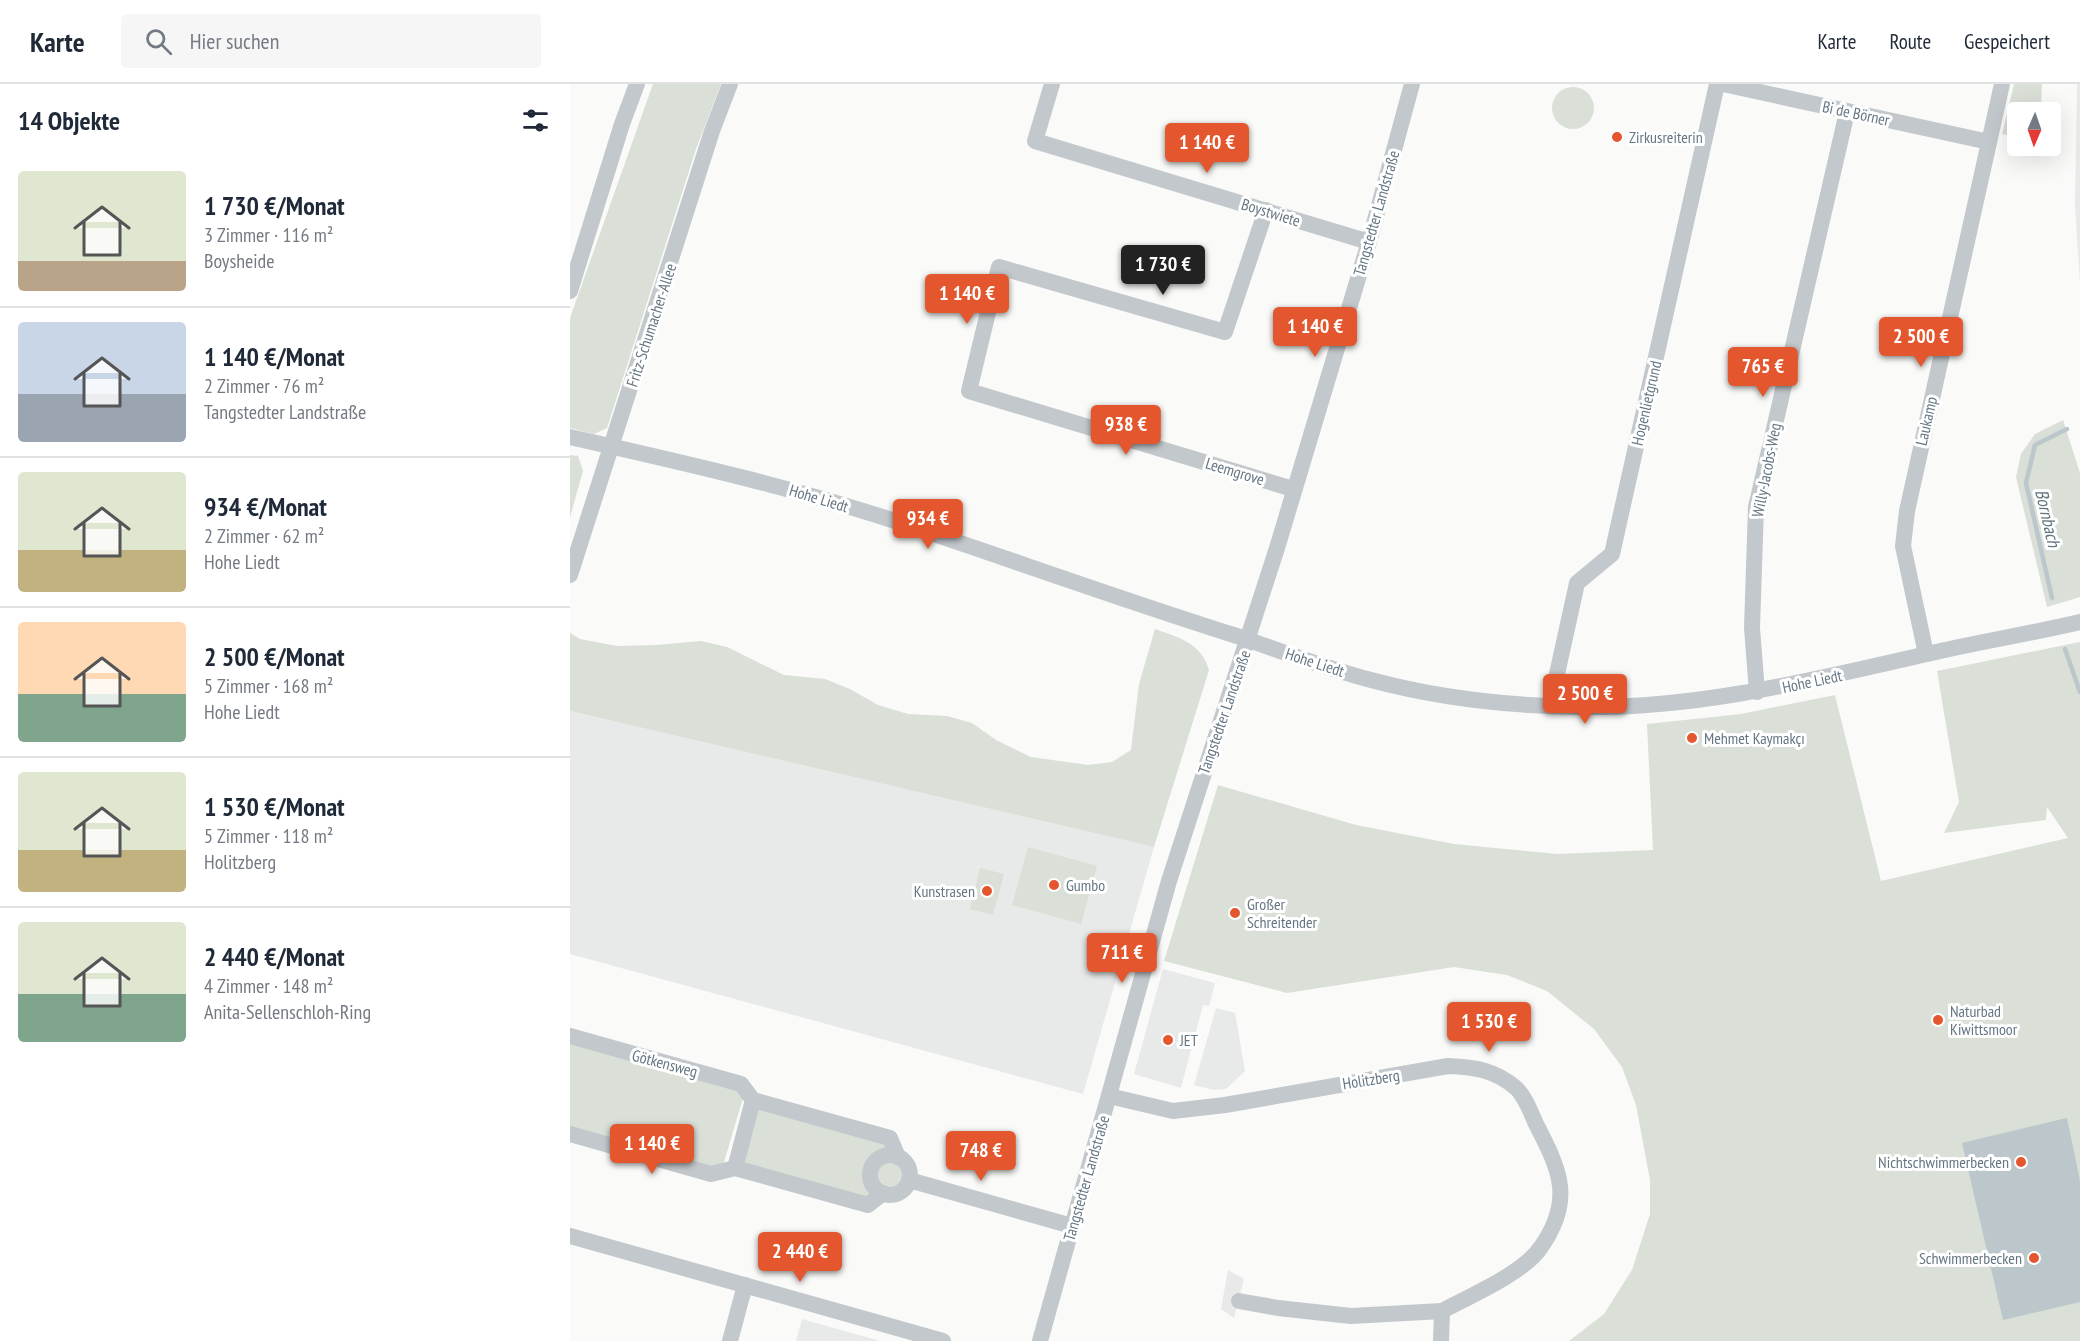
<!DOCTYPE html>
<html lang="de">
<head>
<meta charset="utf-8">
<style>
  :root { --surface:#fff; --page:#f6f6f7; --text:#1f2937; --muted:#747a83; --line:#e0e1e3; --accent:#e4572e }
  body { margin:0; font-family:"PT Sans Narrow",sans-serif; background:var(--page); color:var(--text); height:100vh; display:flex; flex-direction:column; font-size:22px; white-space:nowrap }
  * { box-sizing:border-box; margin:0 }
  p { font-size:20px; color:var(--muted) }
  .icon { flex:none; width:33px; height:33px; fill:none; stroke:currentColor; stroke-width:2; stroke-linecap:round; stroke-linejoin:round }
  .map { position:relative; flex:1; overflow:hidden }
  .side { display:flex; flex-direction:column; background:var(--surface); width:570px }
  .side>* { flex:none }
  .needle { width:39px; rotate:182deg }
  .tools { position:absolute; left:1437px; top:18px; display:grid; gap:12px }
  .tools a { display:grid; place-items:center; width:54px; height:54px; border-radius:6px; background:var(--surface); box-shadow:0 6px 24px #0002; font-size:30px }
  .price { position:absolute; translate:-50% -51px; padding:0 14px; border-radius:6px; background:var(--accent); color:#fff; font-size:20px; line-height:39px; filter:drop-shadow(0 2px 3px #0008) }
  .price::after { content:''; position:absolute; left:50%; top:36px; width:18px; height:14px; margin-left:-9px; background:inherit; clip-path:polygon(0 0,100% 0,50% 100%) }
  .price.current { background:#222; color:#fff }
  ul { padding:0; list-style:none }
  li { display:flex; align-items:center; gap:18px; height:150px; padding:0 18px }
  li+li { border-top:2px solid var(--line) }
  li span { display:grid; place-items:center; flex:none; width:168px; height:120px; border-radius:6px; color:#555 }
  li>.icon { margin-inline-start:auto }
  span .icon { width:72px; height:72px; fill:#fffc; stroke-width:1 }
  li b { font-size:26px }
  h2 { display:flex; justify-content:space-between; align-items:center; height:72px; padding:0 18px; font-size:26px }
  header { display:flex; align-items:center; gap:36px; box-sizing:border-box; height:84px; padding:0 30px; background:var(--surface); border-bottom:2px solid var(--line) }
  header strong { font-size:28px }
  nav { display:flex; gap:33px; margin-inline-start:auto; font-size:21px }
  .search { width:420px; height:54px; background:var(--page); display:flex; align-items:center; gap:15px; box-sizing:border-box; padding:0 21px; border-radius:6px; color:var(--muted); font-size:22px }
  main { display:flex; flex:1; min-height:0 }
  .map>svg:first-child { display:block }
</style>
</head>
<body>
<header>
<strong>Karte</strong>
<div class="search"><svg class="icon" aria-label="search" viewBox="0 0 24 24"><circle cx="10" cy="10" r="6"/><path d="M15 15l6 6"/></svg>Hier suchen</div>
<nav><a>Karte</a><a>Route</a><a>Gespeichert</a></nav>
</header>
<main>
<section class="side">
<h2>14 Objekte<svg class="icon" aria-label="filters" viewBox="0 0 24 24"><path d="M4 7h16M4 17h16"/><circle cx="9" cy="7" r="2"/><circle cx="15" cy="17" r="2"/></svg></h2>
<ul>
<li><span style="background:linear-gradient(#dfe7d0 75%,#b9a48a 0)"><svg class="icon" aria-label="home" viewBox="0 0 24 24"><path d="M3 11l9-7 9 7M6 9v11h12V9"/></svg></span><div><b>1 730 €/Monat</b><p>3 Zimmer · 116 m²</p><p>Boysheide</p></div></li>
<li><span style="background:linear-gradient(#c9d6e8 60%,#9aa5b1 0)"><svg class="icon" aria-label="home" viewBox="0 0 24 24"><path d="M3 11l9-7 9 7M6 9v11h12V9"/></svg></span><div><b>1 140 €/Monat</b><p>2 Zimmer · 76 m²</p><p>Tangstedter Landstraße</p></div></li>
<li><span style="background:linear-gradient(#dfe7d0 65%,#c2b280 0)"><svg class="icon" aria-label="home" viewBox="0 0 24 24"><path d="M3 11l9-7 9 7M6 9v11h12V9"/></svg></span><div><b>934 €/Monat</b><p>2 Zimmer · 62 m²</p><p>Hohe Liedt</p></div></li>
<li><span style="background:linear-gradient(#ffd9b3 60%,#7fa58c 0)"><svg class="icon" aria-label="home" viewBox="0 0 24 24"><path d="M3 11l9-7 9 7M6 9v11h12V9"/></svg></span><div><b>2 500 €/Monat</b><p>5 Zimmer · 168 m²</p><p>Hohe Liedt</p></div></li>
<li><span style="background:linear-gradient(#dfe7d0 65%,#c2b280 0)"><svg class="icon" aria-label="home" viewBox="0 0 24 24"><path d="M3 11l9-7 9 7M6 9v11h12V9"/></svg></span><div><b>1 530 €/Monat</b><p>5 Zimmer · 118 m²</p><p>Holitzberg</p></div></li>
<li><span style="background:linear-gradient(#dfe7d0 60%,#7fa58c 0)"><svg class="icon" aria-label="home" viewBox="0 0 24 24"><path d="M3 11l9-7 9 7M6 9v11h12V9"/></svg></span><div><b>2 440 €/Monat</b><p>4 Zimmer · 148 m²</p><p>Anita-Sellenschloh-Ring</p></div></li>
</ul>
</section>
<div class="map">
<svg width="1510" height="1257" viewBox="0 0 1510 1257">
  <rect width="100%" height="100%" fill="#fafaf8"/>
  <!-- built -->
  <g fill="#e8e9e9">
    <polygon points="1507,0 1510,0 1510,200 1505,121"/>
    <polygon points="0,627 584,763 513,1010 0,870"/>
    <polygon points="593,885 645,899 639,922 633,921 611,1004 564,990"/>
    <polygon points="646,924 665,929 675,987 656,1005 644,1006 624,1001"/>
    <polygon points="658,1186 674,1195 664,1234 651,1225"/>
    <polygon points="232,1235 310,1257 226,1257"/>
  </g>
  <!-- green -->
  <g fill="#dadfd7">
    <polygon points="83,0 151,0 126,65 37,344 24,350 0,344 0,234"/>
    <polygon points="1444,0 1472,0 1471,28 1448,28 1447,53 1432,50"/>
    <circle cx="1003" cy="24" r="21"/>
    <polygon points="1493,336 1510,389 1510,513 1477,523 1446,393 1451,370 1465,350"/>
    <polygon points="0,371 8,372 13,387 0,433"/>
    <path d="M585,545C610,554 631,559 639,586L584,763L0,627V549L10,555L47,562L86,561L131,557L157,563L214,591L255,595L280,605L308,621L338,630L377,632L402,639L426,656L461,673L518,681L542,678L561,666L569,600Z"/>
    <polygon points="1510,558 1510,1257 999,1257 1034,1230 1062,1186 1080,1130 1080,1096 1066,1021 1052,983 1024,945 977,907 937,891 884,883 717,909 594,877 648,701 786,741 884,760 987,770 1083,766 1077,640 1171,630 1265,611 1311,797 1498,754 1477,723 1476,736 1374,749 1389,718 1367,587"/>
    <polygon points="458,763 527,782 511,840 442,821"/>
    <polygon points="410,784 434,790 423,831 400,825"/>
    <polygon points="0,959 169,1006 173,1014 154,1078 143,1084 0,1044"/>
    <path d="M185,1022L316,1059L323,1069C296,1073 292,1092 310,1111L299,1115L169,1080Z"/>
    <circle cx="320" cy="1091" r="17"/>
  </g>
  <!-- water -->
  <polygon fill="#bbc7cb" points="1497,1034 1510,1097 1510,1218 1433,1236 1392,1059"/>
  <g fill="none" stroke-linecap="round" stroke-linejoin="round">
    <!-- stream -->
    <g stroke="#bbc7cb" stroke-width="4.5">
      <polyline points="1482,514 1456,399 1465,361 1497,345"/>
      <polyline points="1495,565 1510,608"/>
    </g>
    <!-- minor -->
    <g stroke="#c3c8cc" stroke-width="16">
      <polyline points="482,0 465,57 799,158"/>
      <polyline points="1153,0 1419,58"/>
      <polyline points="696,126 655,248 429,183 399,307 723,405"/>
      <polyline points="0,207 52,40 67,0"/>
      <path d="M0,353C120,380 239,407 355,447C459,482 562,519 667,552C711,567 755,584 801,596C868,614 940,622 1010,623C1128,625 1242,596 1357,570C1408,558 1459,550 1510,538"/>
      <polyline points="0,491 142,47 160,0"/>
      <polyline points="1356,570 1333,462 1337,427 1432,0"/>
      <polyline points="1187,608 1182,544 1186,423 1277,28"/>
      <polyline points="980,622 1007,499 1042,470 1147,0"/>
      <polyline points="0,952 171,1000 183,1016 320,1054 328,1073"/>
      <path d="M539,1012L603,1027L655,1021L878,982C905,983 925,986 946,1004C955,1012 961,1029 966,1040C990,1086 1004,1116 971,1163C954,1189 900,1212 872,1227L871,1257"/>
      <polyline points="0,1050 141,1090 165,1084 298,1121 313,1109"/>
      <circle cx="320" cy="1091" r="20"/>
      <polyline points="165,1084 183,1016"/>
      <polyline points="339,1096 502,1142"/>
      <polyline points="0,1152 373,1257"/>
      <polyline points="669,1217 708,1224 781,1232 872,1227"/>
      <polyline points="160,1257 175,1201"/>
      <polyline points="470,1257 599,797 707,464 799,158 842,0"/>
    </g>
  </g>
  <!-- markers -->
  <g fill="#e4572e" stroke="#fff" stroke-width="2">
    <circle cx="1047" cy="53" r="6"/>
    <circle cx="1122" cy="654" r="6"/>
    <circle cx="484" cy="801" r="6"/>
    <circle cx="417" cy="807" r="6"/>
    <circle cx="665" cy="829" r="6"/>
    <circle cx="1368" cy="936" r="6"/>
    <circle cx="598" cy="956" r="6"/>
    <circle cx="1451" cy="1078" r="6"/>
    <circle cx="1464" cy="1174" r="6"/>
  </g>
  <g text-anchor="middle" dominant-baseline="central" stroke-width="6" stroke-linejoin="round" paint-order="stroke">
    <!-- street labels -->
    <g font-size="16" fill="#657683" stroke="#fff">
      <text transform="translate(1286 29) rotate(12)">Bi de Börner</text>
      <text transform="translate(701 128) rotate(17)">Boystwiete</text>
      <text transform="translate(806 129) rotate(-74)">Tangstedter Landstraße</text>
      <text transform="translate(81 241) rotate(-72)">Fritz-Schumacher-Allee</text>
      <text transform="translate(1076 319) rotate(-77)">Hogenlietgrund</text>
      <text transform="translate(1356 337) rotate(-77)">Laukamp</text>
      <text transform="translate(1196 386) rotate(-79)">Willy-Jacobs-Weg</text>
      <text transform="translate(665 387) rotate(17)">Leemgrove</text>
      <text transform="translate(249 414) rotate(17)">Hohe Liedt</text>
      <text transform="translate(745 578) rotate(18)">Hohe Liedt</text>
      <text transform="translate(1242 597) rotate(-12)">Hohe Liedt</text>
      <text transform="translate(654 628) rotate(-71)">Tangstedter Landstraße</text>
      <text transform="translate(95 979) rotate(15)">Götkensweg</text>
      <text transform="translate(801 995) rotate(-9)">Holitzberg</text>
      <text transform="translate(516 1094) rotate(-74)">Tangstedter Landstraße</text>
    </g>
    <!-- poi labels -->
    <g font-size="16" fill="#657683" stroke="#fff" text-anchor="start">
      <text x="1059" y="53">Zirkusreiterin</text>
      <text x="1134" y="654">Mehmet Kaymakçı</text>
      <text x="496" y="801">Gumbo</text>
      <text x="405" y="807" text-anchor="end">Kunstrasen</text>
      <text x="677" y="820">Großer<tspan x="677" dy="18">Schreitender</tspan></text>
      <text x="1380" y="927">Naturbad<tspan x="1380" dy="18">Kiwittsmoor</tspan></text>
      <text x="610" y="956">JET</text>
      <text x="1439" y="1078" text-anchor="end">Nichtschwimmerbecken</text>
      <text x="1452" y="1174" text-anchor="end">Schwimmerbecken</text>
    </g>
    <!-- water labels -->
    <g font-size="18" font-style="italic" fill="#60757c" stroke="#fff">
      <text transform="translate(1478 434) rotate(77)">Bornbach</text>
    </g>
  </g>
</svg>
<div class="tools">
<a><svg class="needle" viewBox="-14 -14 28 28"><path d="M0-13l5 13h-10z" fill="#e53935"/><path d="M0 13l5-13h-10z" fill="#747a83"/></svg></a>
</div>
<b class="price" style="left:637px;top:90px">1 140 €</b>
<b class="price current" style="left:593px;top:212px">1 730 €</b>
<b class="price" style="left:397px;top:241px">1 140 €</b>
<b class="price" style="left:745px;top:274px">1 140 €</b>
<b class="price" style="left:1351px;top:284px">2 500 €</b>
<b class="price" style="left:1193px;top:314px">765 €</b>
<b class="price" style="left:556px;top:372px">938 €</b>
<b class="price" style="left:358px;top:466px">934 €</b>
<b class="price" style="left:1015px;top:641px">2 500 €</b>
<b class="price" style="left:552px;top:900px">711 €</b>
<b class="price" style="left:919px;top:969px">1 530 €</b>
<b class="price" style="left:82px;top:1091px">1 140 €</b>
<b class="price" style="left:411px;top:1098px">748 €</b>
<b class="price" style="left:230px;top:1199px">2 440 €</b>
</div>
</main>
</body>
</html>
